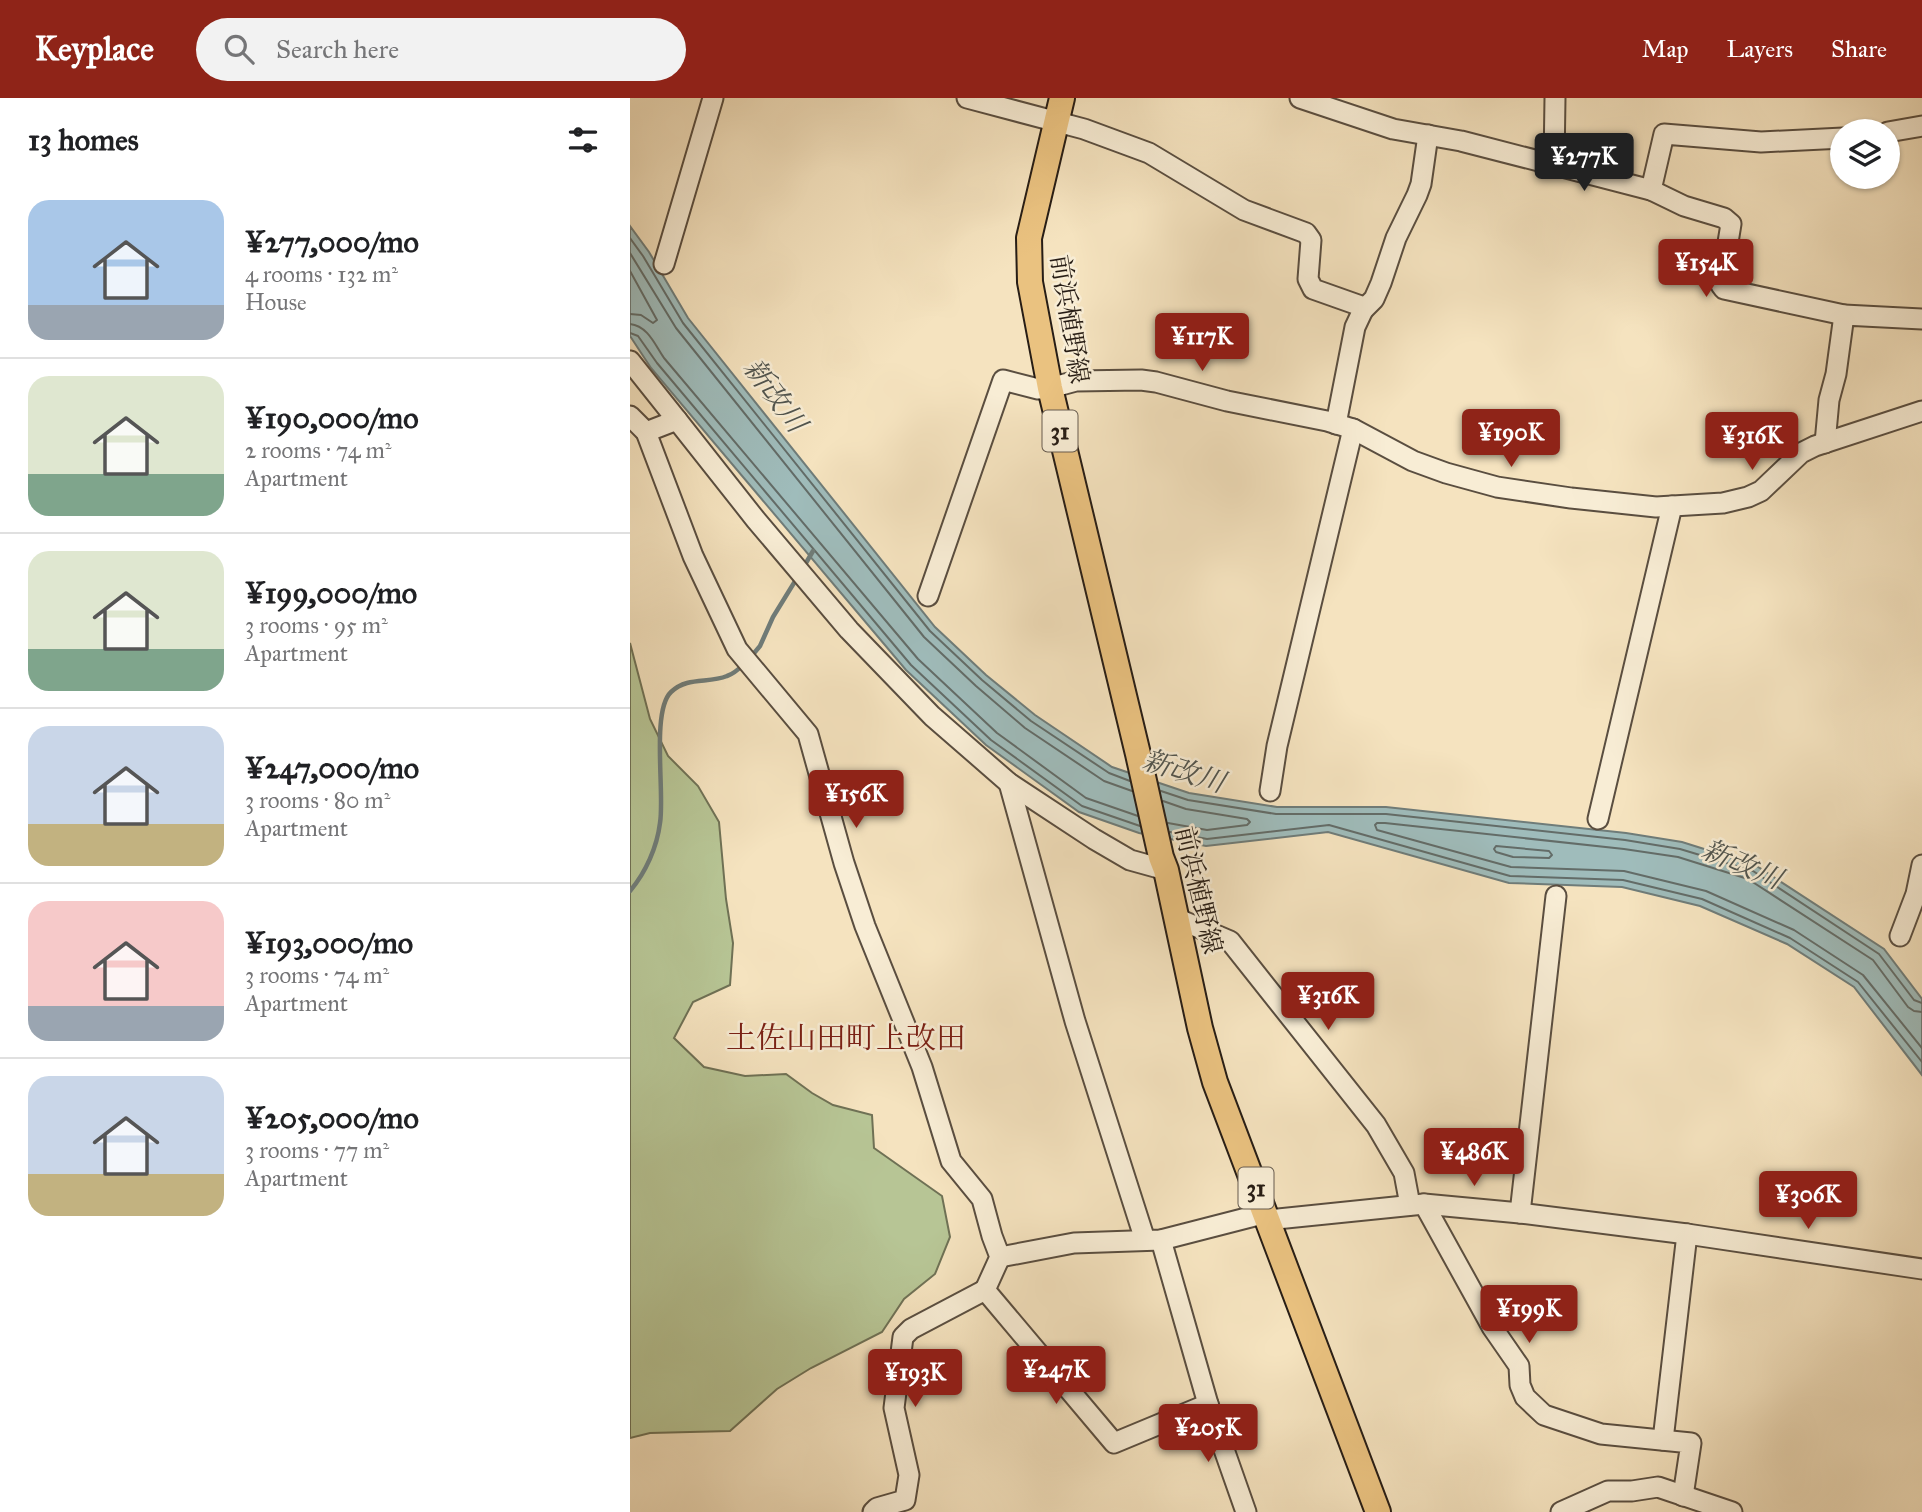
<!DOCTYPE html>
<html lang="en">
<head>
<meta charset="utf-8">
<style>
  :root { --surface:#fff; --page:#f2f2f2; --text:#202124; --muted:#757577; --line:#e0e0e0; --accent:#8f2418 }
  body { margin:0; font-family:"IM FELL Great Primer","Noto Serif JP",serif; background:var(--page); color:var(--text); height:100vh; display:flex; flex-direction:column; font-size:26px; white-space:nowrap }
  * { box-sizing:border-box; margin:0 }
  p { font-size:23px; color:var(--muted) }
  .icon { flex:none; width:38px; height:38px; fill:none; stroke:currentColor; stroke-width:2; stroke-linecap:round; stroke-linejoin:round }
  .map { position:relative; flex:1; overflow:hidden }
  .side { display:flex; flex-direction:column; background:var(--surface); width:630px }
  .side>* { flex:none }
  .fabs { position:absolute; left:1200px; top:21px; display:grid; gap:14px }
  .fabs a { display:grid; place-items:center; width:70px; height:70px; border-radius:50%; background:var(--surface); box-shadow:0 2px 5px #0004; font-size:35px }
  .price { position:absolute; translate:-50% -60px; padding:0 16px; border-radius:7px; background:var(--accent); color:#fff; font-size:23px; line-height:46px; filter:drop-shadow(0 2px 4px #0008) }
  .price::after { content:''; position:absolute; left:50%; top:42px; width:21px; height:16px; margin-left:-10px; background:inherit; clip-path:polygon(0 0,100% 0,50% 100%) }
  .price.active { background:#222; color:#fff }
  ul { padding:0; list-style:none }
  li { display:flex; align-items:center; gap:21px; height:175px; padding:0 28px }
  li+li { border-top:2px solid var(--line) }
  li span { display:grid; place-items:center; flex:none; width:196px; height:140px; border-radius:21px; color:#555 }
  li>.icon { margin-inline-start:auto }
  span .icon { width:84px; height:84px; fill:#fffc; stroke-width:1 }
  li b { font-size:30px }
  h2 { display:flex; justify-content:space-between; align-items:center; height:84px; padding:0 28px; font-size:30px }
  header { display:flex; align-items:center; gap:42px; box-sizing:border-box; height:98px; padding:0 35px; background:var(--accent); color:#fff }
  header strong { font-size:33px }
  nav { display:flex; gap:38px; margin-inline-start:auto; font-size:24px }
  .search { width:490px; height:63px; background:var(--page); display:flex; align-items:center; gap:18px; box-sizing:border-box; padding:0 24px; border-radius:38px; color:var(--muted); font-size:26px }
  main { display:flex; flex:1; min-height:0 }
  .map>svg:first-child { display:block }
</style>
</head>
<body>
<header>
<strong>Keyplace</strong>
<div class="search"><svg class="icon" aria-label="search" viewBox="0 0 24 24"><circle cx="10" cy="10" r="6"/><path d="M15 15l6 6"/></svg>Search here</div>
<nav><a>Map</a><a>Layers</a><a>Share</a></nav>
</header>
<main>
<section class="side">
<h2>13 homes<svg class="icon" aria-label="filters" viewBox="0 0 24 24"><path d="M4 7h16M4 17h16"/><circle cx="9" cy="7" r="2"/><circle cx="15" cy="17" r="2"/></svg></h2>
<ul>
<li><span style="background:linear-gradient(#a9c7e8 75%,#9aa5b1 0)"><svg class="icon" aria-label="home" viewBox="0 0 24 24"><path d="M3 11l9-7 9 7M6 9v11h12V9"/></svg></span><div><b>¥277,000/mo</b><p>4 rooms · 132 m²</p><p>House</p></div></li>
<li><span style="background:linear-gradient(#dfe7d0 70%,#7fa58c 0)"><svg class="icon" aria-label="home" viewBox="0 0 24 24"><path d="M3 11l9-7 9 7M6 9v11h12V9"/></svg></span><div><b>¥190,000/mo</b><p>2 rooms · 74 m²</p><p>Apartment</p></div></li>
<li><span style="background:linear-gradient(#dfe7d0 70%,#7fa58c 0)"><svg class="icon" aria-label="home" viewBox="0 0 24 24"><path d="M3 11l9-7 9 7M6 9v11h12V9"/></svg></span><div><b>¥199,000/mo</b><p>3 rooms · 95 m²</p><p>Apartment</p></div></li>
<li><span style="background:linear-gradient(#c9d6e8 70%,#c2b280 0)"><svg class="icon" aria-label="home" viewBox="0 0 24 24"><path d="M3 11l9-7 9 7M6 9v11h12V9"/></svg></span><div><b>¥247,000/mo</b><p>3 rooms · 80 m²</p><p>Apartment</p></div></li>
<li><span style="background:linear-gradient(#f6c9c9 75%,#9aa5b1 0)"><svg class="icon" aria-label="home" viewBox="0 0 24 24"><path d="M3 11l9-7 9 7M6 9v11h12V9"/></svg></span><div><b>¥193,000/mo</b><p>3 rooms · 74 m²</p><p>Apartment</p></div></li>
<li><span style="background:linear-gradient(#c9d6e8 70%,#c2b280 0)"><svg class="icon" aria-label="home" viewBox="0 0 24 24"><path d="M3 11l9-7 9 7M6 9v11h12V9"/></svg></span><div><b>¥205,000/mo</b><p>3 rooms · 77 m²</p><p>Apartment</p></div></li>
</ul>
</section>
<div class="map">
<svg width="1292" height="1414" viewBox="0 0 1292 1414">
  <rect width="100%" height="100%" fill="#f5e3bf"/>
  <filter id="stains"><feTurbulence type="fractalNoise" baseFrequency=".00286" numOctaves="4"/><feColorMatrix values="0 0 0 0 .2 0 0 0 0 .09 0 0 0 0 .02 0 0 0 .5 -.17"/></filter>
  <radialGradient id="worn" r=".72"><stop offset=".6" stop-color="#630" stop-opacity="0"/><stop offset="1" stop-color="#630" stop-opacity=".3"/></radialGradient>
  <!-- green -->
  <polygon fill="#b7c595" stroke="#6f7155" stroke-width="2" points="0,545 20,621 38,658 68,688 89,724 96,801 103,845 100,887 63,904 44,940 74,969 115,978 156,976 182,995 203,1007 242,1017 244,1050 312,1098 320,1139 305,1176 274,1201 252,1234 181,1270 147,1291 100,1333 20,1335 0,1340"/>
  <!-- water -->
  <polygon fill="#9fbcbb" stroke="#6f7c79" stroke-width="2" points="0,128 19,154 58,220 305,529 356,577 405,617 482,669 559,695 647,709 756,709 996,735 1052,744 1125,767 1254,851 1292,901 1292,977 1224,889 1157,846 1070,808 992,789 879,785 698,734 576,748 509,735 449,714 356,647 276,572 21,270 0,238"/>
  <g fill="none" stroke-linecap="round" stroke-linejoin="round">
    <!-- shore -->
    <g stroke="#636c68" stroke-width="2">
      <polyline points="0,140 13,158 53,225 300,533 352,582 401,623 479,675 500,683"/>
      <polyline points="0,155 46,230 294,539 346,588 395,630 474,683 502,693"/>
      <polyline points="0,173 27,222 23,225 11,217 0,216"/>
      <path d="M0,226C18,228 25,247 34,260L288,561L367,635L456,700L508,718"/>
      <polyline points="0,235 8,238 27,265 281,567 361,642 452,708 510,728"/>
      <polyline points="531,693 558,702 646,716 756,716 995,742 1050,751 1123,773 1249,856 1284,902 1292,905"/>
      <polyline points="533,703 556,711 617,721 620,724 617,727 577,732 538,725"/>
      <polyline points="540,734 577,741 699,727 880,778 993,782 1072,801 1160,840 1228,884 1292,964"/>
      <polygon points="866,748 919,753 922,757 919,760 883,759 866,754 864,751"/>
      <polyline points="1292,914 1284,913 1278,909 1243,862 1118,781 1048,759 994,751 755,725 747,725 745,727 747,732 881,769 994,773 1076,793 1164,832 1233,877 1292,950"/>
    </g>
    <!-- stream -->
    <g stroke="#6f7c79" stroke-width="4.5">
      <polyline points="173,470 183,453"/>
      <polyline points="120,560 130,548 143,519 167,480"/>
      <path d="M0,793C16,774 27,749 30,725C35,696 21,613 41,594C58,578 78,586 97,578C103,576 109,571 114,566"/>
    </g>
    <!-- minor casing -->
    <g stroke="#5a4e40" stroke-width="23">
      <g id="minor">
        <polyline points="337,0 454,31 519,55 614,112 676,135 681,142 678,181 683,191 731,208 733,212 725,229 706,326"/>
        <polyline points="670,0 763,31 831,43 1021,92 1034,36 1131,44 1213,40"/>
        <polyline points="1258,34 1292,28"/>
        <polyline points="924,67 925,0"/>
        <polyline points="1021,92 1054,108 1094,120 1101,126 1091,187 1094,191 1214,217"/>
        <polyline points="34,166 83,0"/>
        <polyline points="733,212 744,201 751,185 766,140 787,97 791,86 798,37"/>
        <polyline points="0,263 47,322"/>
        <polyline points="0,318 16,334 63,458 107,551 178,636 214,765 235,828 292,969 321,1063 352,1101 362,1138 370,1159 355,1192 484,1345 578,1306"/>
        <polyline points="16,334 47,322 126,422 219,532 302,618 379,685 464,741 500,762 536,772"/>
        <polyline points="1195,345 1199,302 1206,276 1214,217 1292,221"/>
        <polyline points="298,498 373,282 408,291 420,290 446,283 511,282 526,284 597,303 697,323 723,331 783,363 816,375 867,389 941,400 1026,409 1093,405 1118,399 1131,393 1171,355 1185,348 1292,313"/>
        <polyline points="379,685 445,923 515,1142"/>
        <polyline points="640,693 647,648 723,331"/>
        <polyline points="968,721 1042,408"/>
        <polyline points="546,820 600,843 746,1027 774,1075 780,1107"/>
        <polyline points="1270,838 1286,796 1292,767"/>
        <polyline points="794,1106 862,1229 889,1268 890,1287 895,1299 914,1317 971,1336 1061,1345 1053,1398"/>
        <polyline points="890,1115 926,798"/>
        <polyline points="638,1122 794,1106 890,1115 1057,1136 1292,1171"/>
        <polyline points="531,1142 578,1306 616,1414"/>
        <polyline points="370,1159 444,1145 531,1142 636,1115"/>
        <polyline points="1033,1342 1057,1136"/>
        <polyline points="243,1414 247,1410 275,1402 279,1377 264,1310 273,1239 281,1231 355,1192"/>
        <polyline points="931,1414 978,1393 1002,1393 1028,1389 1102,1414"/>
      </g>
    </g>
    <!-- major casing -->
    <g stroke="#271d15" stroke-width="28">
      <polyline id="major" points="432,0 399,140 400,184 420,290 508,656 531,759 536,772 570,930 585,984 748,1414"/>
    </g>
    <!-- minor -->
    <use href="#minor" stroke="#f8edd5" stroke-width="19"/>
    <!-- major -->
    <use href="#major" stroke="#eac280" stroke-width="24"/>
  </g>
  <g text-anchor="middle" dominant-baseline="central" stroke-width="5" stroke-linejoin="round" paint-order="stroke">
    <!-- shield labels -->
    <g fill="#f8edd5" stroke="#665b4f" stroke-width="2">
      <rect x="412.5" y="312.5" width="35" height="41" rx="5"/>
      <rect x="608.5" y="1069.5" width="35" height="41" rx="5"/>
    </g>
    <g font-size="24" font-weight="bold" fill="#271d15">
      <text x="430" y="333">31</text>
      <text x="626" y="1090">31</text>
    </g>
    <!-- street labels -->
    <g font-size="26" fill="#271d15" stroke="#f8edd5">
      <text transform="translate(440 221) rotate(81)">前浜植野線</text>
      <text transform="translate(569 792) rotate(77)">前浜植野線</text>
    </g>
    <!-- water labels -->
    <g font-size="28" font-style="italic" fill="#51554f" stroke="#f8edd5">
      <text transform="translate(145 297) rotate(53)">新改川</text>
      <text transform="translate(554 673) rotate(17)">新改川</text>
      <text transform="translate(1112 766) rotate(23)">新改川</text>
    </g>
    <!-- quarter labels -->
    <g font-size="30" fill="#7a1f14" stroke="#f8edd5">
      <text x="216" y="940">土佐山田町上改田</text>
    </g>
  </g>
  <rect width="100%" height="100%" filter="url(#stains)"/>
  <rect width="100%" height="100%" fill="url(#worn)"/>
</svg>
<div class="fabs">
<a><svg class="icon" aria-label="layers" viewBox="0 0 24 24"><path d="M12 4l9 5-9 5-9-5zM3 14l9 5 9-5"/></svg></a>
</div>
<b class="price active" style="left:954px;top:95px">¥277K</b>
<b class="price" style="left:1076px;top:201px">¥154K</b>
<b class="price" style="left:572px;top:275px">¥117K</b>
<b class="price" style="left:881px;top:371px">¥190K</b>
<b class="price" style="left:1122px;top:374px">¥316K</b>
<b class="price" style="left:226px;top:732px">¥156K</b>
<b class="price" style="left:698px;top:934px">¥316K</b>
<b class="price" style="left:844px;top:1090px">¥486K</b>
<b class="price" style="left:1178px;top:1133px">¥306K</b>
<b class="price" style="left:899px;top:1247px">¥199K</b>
<b class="price" style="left:426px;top:1308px">¥247K</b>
<b class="price" style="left:285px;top:1311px">¥193K</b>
<b class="price" style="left:578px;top:1366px">¥205K</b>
</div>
</main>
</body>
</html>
